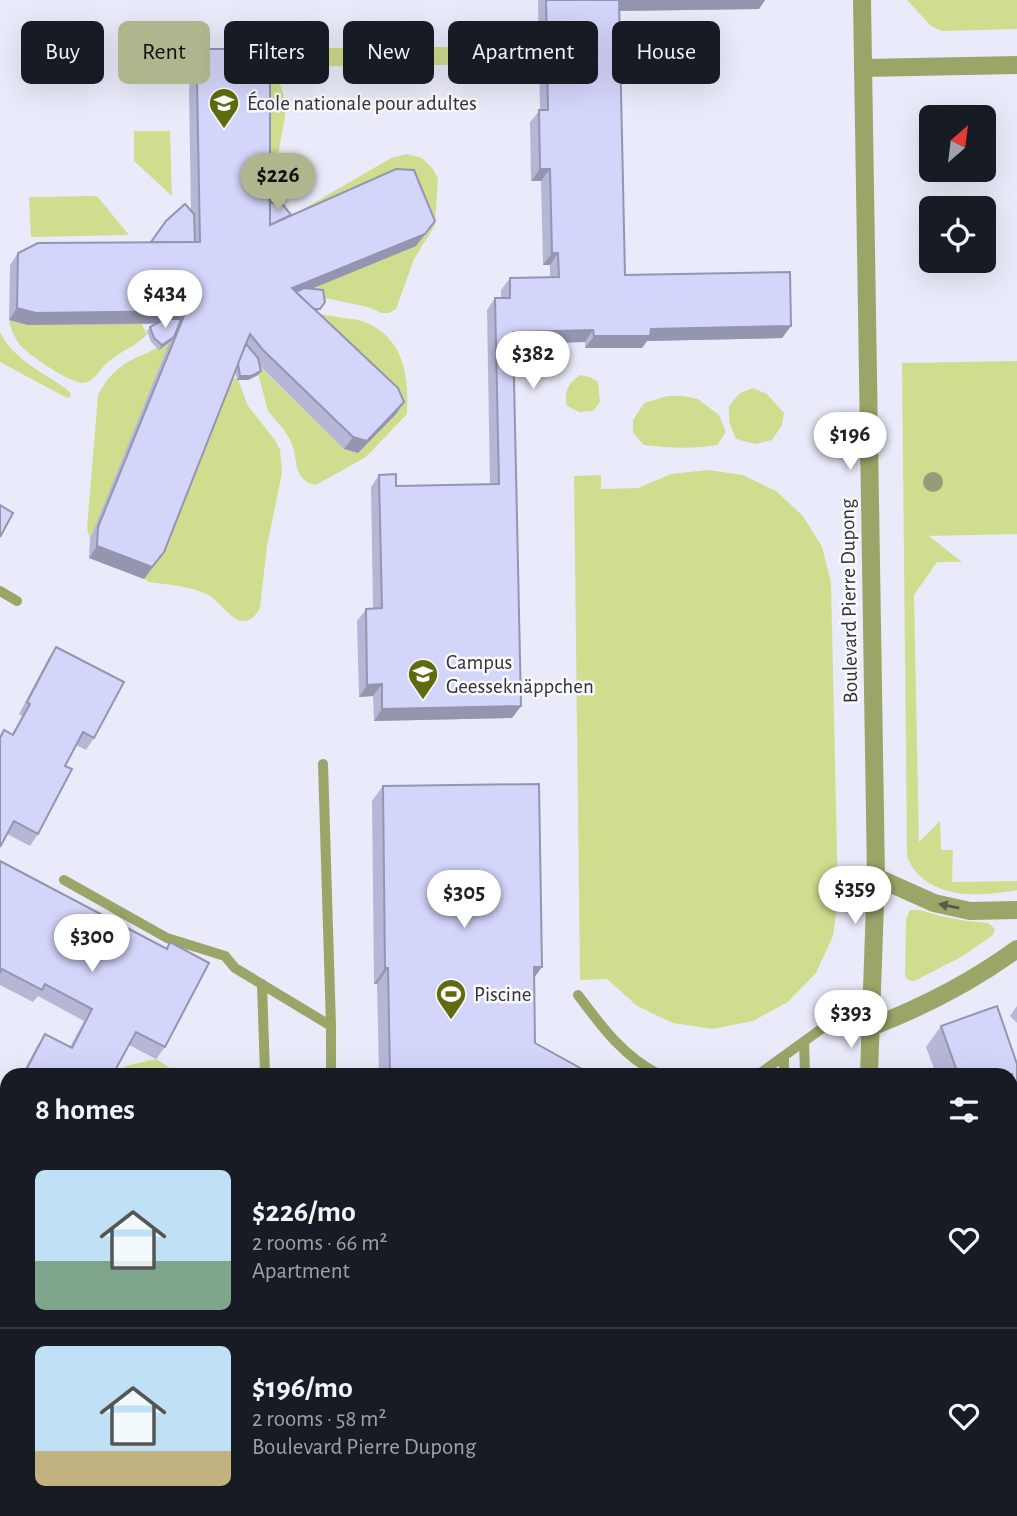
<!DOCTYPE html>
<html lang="en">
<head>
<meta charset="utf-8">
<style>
  :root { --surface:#171b24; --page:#20242c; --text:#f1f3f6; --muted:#9ea1a6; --line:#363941; --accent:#b0b58e }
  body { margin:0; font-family:"Alegreya Sans",sans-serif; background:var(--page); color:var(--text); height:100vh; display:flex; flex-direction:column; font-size:26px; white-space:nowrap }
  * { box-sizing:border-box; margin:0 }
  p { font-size:23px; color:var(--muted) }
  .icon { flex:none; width:38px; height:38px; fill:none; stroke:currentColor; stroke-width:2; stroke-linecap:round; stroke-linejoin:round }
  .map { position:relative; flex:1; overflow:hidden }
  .drawer { position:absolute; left:0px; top:1068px; width:1018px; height:450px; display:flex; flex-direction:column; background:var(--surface); border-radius:21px 21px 0 0; box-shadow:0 7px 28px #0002 }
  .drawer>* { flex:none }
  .top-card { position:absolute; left:21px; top:21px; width:976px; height:63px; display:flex; gap:14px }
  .needle { width:46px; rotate:28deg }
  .fabs { position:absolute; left:919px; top:105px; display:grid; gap:14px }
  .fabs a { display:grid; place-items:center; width:77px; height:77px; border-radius:10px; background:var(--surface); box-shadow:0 7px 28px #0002; font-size:35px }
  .price { position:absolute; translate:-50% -60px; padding:0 16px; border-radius:24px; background:#fff; color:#222; font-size:23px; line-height:46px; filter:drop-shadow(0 2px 4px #0008) }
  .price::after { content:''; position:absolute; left:50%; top:42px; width:21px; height:16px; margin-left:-10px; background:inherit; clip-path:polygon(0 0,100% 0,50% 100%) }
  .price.selected { background:var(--accent); color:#111 }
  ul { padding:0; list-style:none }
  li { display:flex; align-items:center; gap:21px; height:175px; padding:0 35px }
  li+li { border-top:2px solid var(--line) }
  li span { display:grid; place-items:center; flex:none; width:196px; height:140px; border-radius:10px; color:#555 }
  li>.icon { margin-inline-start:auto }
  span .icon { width:84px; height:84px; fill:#fffc; stroke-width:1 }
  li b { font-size:30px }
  h2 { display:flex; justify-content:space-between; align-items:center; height:84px; padding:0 35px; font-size:30px }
  .tag { padding:0 24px; border-radius:10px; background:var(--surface); box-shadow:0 7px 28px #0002; font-size:24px; line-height:63px }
  .tag.selected { background:var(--accent); color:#111 }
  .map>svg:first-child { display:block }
</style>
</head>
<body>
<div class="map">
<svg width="1017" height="1516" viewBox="0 0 1017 1516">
  <rect width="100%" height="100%" fill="#eaebfa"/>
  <!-- green -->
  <g fill="#d1dd8e">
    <polygon points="907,0 1017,0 1017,29 942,31 931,26"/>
    <polygon points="415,47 460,47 461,65 415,65"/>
    <rect x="288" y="48" width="96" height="18"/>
    <path d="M264,64C281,81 283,87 286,111L264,232L391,158L406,154L422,158L433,169L438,179L435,225L414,259L396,309L389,313H381L368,307L301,293L261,237Z"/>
    <polygon points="134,131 170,131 172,196 134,161"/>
    <polygon points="97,196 129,235 31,237 29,197"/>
    <path d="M295,310C311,313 327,315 343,318C350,319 358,319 365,322C404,338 409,376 407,414L366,457L316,485L308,483L301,477L297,469L294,450L290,440L284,430L268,411L255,362L344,449L358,453Z"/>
    <path d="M9,320L28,325L141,323L147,334C136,347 120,351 108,362C100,369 94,382 84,383C73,385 32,357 23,348C15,340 11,330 9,320Z"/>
    <path d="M0,332C12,358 42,372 65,388L71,394L70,397L67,398L0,362Z"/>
    <path d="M171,341L90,539L87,528L98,395C106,379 118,366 135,358C142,355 149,353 156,348L159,349Z"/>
    <path d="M1017,361V534L929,536L962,562H937L914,595L919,842L940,821L941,850H953L952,882L1017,881V890C984,896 941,900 916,872C912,868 910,862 907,857L902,363Z"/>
    <path d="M580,375L590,377L598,382L600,402L593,411L579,412L567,406C564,391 567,385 580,375Z"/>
    <path d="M229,378L238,379L248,406L275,440L280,450L282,473L267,546L260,608C256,616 248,624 238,620C227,615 219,601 208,595C192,586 168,585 149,582L144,579L155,564Z"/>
    <polygon points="753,388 767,394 784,413 782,425 772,440 755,444 736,439 729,422 729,406 740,393"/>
    <path d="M668,396H683L698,399L719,415L726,432L717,445C693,449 669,448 644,445L633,433V420L644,403Z"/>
    <polygon points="708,470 743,475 776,491 803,516 822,547 831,582 838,896 833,936 816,973 788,1002 753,1021 713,1029 673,1023 637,1006 607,979 580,980 574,476 601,475 601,489 638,488 671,474"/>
    <polygon points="910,910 920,910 940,916 967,921 988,923 995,929 993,935 963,956 914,981 908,980 905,976 906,919"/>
    <polygon points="156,1059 170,1068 174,1074 117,1074 126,1066"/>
  </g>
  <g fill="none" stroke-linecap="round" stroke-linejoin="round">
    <!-- service -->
    <g stroke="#9ca568" stroke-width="10">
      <polyline points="0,591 17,601"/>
      <polyline points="64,880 167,938 225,956 235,968 331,1026 323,764"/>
      <polyline points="262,984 265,1074"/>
      <path d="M578,995C602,1027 622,1055 658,1074"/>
      <polyline points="331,1026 331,1074"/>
      <polyline points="804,1042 805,1074"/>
      <polyline points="784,1057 784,1074"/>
      <polyline points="759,1074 835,1019 872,999"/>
      <polyline points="0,1260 7,1264"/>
      <polyline points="560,1516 563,1510"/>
    </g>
    <!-- minor -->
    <g stroke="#9ca568" stroke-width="18">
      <polyline points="863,68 1017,65"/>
      <polyline points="876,877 934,903 970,911 1017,910"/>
      <path d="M871,1027C923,1007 972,982 1017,949"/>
      <polyline points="1012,1206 1017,1205"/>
    </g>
    <!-- tertiary -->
    <g stroke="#9ca568" stroke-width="18">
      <polyline points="862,0 876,877 869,1074"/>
      <polyline points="853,1516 854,1510"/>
    </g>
  </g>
  <!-- trees -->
  <circle fill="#969b79" cx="933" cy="482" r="10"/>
  <!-- wall -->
  <g fill="#b6b7d7">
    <polygon points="538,0 765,0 759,9 619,11 625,275 791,326 782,338 647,341 642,348 585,348 585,342 513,344 521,706 512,718 374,721 373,696 359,697 357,621 366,609 373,609 371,487 379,475 396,486 490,484 487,310 495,298 501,298 501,290 510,278 550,277 550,265 543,265 541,181 531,181 530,122 540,110"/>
    <polygon points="205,49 270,203 291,215 435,221 416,246 311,289 318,312 396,414 358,453 344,449 261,367 261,371 258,375 248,380 237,380 235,371 164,552 144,579 89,558 90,539 170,341 159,350 151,342 147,331 150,327 156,324 28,325 9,320 10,265 18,253 151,242 191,211 189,92 190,76 197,61"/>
    <polygon points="56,647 94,738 86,750 76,745 65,766 38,834 30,846 7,834 0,847 0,736 4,730 12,734 22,716 19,714 48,659"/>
    <polygon points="383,786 534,978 535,1043 591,1074 379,1074 377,984 374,984 372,801"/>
    <polygon points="0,861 166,948 170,942 165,1047 156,1059 129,1045 113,1074 22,1074 37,1046 45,1034 70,1047 84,1021 38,996 33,1002 0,985"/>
    <polygon points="997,1006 1017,1064 1017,1168 1012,1170 1012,1074 936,1074 926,1047 941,1026"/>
    <polygon points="1017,1006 1017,1023 1010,1016"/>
    <polygon points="7,1102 7,1114 2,1111"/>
    <polygon points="0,1134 7,1136 7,1228 0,1224"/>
    <polygon points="0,1347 7,1350 7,1473 0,1470"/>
    <polygon points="76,1510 308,1510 319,1516 87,1516"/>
    <polygon points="908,1510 1012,1510 1017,1516 909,1516"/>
  </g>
  <!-- shaded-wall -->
  <g fill="#9495af">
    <polygon points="619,0 765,0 759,9 610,11"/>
    <polygon points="540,169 550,169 541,181 531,181"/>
    <polygon points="435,221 416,246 289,298 292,288"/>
    <polygon points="552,253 558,253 550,265 543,265"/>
    <polygon points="17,308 186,311 178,323 28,325 9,320"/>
    <polygon points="791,326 782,338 647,341 642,348 585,348 594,336 651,329"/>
    <polygon points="593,330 585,342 504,344 513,332"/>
    <polygon points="174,337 171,341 159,350 162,345"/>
    <polygon points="261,371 258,375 248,380 237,380 240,376"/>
    <polygon points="404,402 396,414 358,453 344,449 353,437"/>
    <polygon points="97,546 164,552 144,579 89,558"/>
    <polygon points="382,684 373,696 359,697 367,685"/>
    <polygon points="521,706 512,718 374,721 382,709"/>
    <polygon points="534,967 542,967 531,982"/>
    <polygon points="385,968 388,968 377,984 374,984"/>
    <polygon points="1017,1152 1017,1168 1012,1170 1012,1153"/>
    <polygon points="1017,1306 1017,1313 1012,1314 1012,1308"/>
    <rect x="1012" y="1392" width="5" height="20"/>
  </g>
  <!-- building -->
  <g fill="#d4d5fa" stroke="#9495af" stroke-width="2">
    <polygon points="546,0 619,0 625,275 790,272 791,326 651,329 650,336 594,336 593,330 513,332 521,706 382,709 382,684 367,685 366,609 382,608 379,475 396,474 396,486 499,484 495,298 510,298 510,278 559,277 558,253 552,253 550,169 540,169 539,110 548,110"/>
    <polygon points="205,49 260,49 270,63 270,225 396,169 414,170 435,221 425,234 292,288 398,388 404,402 367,441 353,437 263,350 250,334 164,552 152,567 97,546 98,527 186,311 36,313 17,308 18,253 38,243 200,242 197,80 198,64"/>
    <polygon points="270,202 283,205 291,215 270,225"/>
    <polygon points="185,204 194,214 195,242 151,242 166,221"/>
    <polygon points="304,288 323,290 325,302 320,309 314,309 296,292"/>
    <polygon points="165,319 181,319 174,337 162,345 154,338 150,327"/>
    <polygon points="246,344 258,358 261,371 251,376 240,376 238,364"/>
    <polygon points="0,505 13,513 0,537"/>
    <polygon points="56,647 124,682 94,738 83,732 65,766 72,769 38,834 14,821 0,847 0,738 4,730 13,735 30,704 27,702"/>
    <polygon points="539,784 542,967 534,967 535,1043 591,1074 390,1074 388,968 385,968 383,786"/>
    <polygon points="0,861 167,949 170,942 209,963 165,1047 136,1032 113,1074 24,1074 45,1034 72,1048 92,1009 45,984 42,990 2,969 0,973"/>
    <polygon points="997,1006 1017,1064 1017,1152 1012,1153 1012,1074 958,1074 941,1026"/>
    <polygon points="1,1133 7,1136 7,1211 0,1208"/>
    <polygon points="1012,1244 1017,1264 1017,1306 1012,1308"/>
    <polygon points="0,1347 7,1350 7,1457 0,1453"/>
    <rect x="1012" y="1365" width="5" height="27"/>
    <polygon points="1017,1460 1017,1516 915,1516 915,1510 1012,1510 1012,1461"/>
    <polygon points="107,1510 308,1510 319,1516 118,1516"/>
  </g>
  <!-- one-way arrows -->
  <defs><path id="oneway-solid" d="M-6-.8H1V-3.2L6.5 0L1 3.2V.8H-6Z" transform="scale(1.75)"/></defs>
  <use fill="#575a49" href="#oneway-solid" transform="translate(949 906) rotate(-168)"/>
  <!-- icons -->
  <defs>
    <g id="school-pin" transform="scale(1.575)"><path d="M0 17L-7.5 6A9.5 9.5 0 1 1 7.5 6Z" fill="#606a0f" stroke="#f9f9fc"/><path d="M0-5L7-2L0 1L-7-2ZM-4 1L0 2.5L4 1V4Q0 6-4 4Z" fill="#fff"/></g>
    <g id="stadium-pin" transform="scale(1.575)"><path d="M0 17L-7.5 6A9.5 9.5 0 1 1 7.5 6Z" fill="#606a0f" stroke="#f9f9fc"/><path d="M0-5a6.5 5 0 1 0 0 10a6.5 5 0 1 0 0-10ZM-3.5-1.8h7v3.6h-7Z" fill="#fff"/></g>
  </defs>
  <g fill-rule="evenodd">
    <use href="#school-pin" x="224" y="103"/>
    <use href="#school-pin" x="423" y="674"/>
    <use href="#stadium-pin" x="451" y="994"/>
  </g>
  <g text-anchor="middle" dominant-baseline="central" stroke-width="5" stroke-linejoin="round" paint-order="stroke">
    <!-- poi labels -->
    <g font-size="21" fill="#323238" stroke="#f9f9fc" text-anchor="start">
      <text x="247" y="103">École nationale pour adultes</text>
      <text x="446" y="662">Campus<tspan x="446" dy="24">Geesseknäppchen</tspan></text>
      <text x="474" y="994">Piscine</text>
    </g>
    <!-- street labels -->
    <g font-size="21" fill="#323238" stroke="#f9f9fc">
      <text transform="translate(849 601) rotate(-91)">Boulevard Pierre Dupong</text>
    </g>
  </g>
</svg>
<div class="fabs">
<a><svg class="needle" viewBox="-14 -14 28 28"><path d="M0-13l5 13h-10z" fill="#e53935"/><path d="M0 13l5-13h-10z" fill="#9ea1a6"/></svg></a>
<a><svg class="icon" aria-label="locate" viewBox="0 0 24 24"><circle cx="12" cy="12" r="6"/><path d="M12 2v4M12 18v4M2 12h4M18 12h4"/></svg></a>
</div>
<b class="price selected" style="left:278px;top:213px">$226</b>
<b class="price" style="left:165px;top:330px">$434</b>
<b class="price" style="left:533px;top:391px">$382</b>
<b class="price" style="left:850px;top:472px">$196</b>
<b class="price" style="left:855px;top:926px">$359</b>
<b class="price" style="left:464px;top:930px">$305</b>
<b class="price" style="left:92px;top:974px">$300</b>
<b class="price" style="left:851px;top:1050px">$393</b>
<div class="top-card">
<a class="tag">Buy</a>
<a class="tag selected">Rent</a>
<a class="tag">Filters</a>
<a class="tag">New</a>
<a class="tag">Apartment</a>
<a class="tag">House</a>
</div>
<section class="drawer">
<h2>8 homes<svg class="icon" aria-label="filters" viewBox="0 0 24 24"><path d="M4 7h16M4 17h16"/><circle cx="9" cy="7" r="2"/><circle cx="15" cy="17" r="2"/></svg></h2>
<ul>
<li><span style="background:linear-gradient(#bfe0f5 65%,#7fa58c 0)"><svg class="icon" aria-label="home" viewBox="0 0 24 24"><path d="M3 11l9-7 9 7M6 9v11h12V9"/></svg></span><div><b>$226/mo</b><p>2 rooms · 66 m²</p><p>Apartment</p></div><svg class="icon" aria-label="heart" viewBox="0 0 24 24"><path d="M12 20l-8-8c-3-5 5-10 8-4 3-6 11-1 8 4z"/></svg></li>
<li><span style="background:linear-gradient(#bfe0f5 75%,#c2b280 0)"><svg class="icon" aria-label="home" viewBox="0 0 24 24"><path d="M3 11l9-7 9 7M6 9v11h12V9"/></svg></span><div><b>$196/mo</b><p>2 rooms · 58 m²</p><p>Boulevard Pierre Dupong</p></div><svg class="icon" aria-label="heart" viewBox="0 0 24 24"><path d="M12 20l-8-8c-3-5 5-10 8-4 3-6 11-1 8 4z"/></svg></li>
</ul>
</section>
</div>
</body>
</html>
